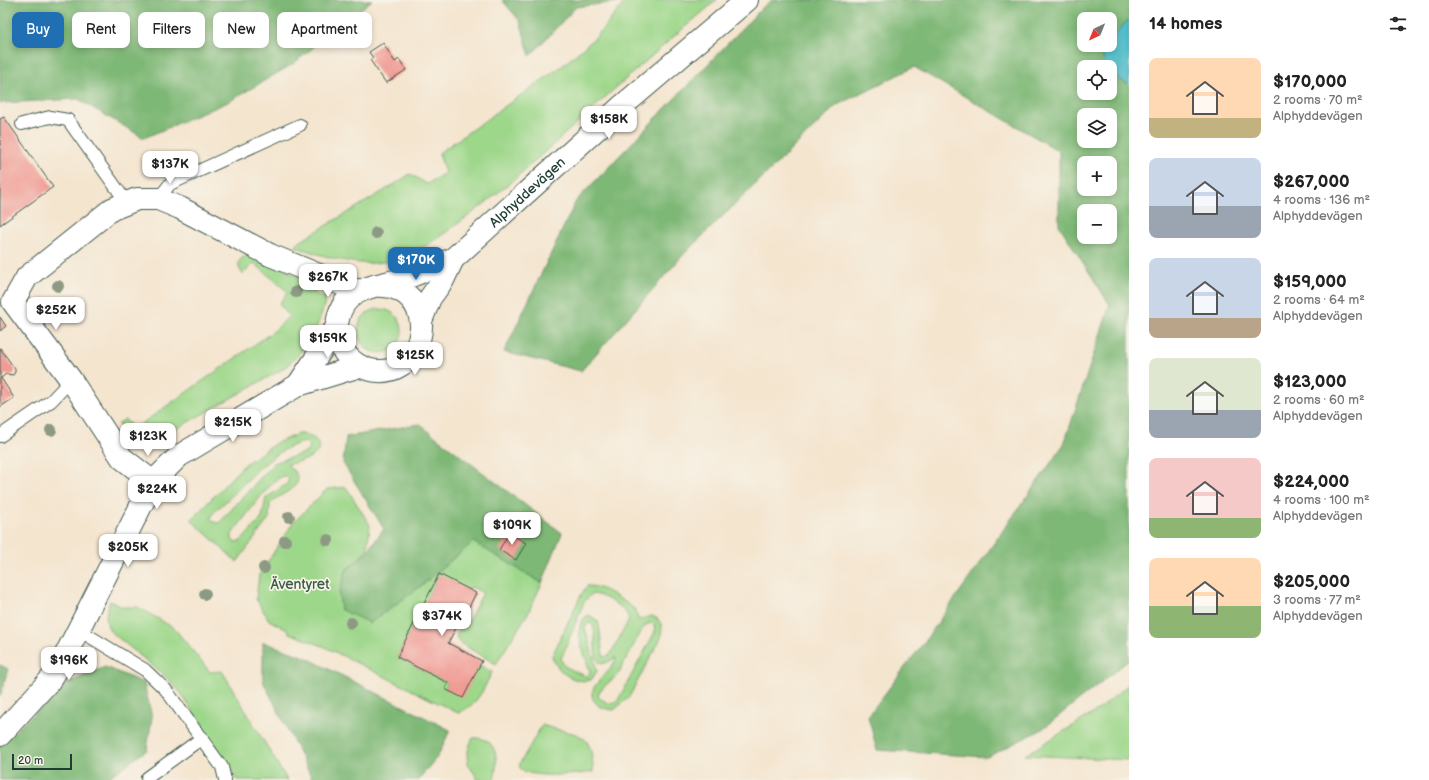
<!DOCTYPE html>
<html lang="en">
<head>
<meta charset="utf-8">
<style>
  :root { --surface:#fff; --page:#f6f6f6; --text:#222; --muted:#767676; --accent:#1f6fb2 }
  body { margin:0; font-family:"Balsamiq Sans",sans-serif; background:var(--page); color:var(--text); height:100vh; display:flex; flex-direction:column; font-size:15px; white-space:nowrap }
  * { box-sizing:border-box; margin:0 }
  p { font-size:13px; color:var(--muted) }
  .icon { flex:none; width:22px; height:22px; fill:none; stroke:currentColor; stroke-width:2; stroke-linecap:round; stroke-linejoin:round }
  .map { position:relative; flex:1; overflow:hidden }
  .panel { display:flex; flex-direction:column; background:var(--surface); width:300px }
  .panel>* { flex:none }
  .hud { position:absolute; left:12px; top:12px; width:380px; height:36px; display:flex; gap:8px }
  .needle { width:26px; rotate:223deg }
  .controls { position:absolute; left:1077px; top:12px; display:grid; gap:8px }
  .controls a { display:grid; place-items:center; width:40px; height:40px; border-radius:8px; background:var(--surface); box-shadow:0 2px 6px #0003; font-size:20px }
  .scale { position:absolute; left:12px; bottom:10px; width:60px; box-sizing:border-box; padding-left:4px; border:2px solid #1f3d34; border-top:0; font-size:11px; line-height:14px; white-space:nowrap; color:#1f3d34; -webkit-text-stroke:3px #f7f3e8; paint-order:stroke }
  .price { position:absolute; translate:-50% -34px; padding:0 9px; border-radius:8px; background:#fff; color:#222; font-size:13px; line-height:26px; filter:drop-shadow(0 1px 2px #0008) }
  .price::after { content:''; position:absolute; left:50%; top:24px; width:12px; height:9px; margin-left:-6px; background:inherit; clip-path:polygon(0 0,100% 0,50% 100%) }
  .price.current { background:var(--accent); color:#fff }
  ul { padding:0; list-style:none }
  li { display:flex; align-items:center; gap:12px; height:100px; padding:0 20px }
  li span { display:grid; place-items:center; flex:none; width:112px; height:80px; border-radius:8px; color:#555 }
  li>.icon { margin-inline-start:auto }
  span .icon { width:48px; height:48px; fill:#fffc; stroke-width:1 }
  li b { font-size:17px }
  h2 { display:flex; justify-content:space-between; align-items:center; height:48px; padding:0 20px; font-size:17px }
  .chip { padding:0 14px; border-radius:8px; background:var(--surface); box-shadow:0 2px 6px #0003; font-size:14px; line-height:36px }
  .chip.current { background:var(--accent); color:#fff }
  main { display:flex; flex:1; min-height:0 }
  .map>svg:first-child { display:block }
</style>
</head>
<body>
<main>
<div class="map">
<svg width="1129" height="780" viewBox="0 0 1129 780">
  <rect width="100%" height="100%" fill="#f7f3e8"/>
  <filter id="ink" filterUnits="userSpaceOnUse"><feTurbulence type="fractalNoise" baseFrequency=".025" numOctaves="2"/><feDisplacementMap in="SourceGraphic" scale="8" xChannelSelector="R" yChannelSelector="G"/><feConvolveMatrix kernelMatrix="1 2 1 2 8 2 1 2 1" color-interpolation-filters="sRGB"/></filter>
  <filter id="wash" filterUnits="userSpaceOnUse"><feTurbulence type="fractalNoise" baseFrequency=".012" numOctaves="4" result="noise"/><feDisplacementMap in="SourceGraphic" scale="16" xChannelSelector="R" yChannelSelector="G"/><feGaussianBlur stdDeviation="0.9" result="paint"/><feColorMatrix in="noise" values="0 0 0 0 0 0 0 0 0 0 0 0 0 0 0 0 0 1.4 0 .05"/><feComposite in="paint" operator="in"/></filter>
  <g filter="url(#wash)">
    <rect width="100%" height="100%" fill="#f4e5cf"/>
    <!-- green -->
    <g fill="#9dd78a" stroke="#5e8a5f" fill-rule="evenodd">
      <path d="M635,0H717C670,39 624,80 578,122C539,157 500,194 456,225C434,241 413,257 384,262C355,267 324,256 296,247L298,243C335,219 373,199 410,174L427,184L445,173L439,153L562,66L595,38L626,1Z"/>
      <path d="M254,254L316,285L314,294L326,298C319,328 306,352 281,370L149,444C132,440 128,438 118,424L125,419L134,429L274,331L289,316L279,304L288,292L254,263L243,274C233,262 241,256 254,254Z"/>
      <circle cx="380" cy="331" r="22"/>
      <path d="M298,434C311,433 328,445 314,455C307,461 295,462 287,465C315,486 281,491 270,504L269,518L265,524L237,562L191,520L245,464L276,443ZM306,442L310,446L307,452L274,463L220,522L217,523L212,521L211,518L214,512C239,492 272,446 306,442ZM283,476L289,478L287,484L266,498L262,518L241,541L235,542L232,540V534C242,522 270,480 283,476Z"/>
      <path d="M346,487L370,525L367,551L346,570L420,587L473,541L542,583L528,613L496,664L460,643L456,636L459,630L465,627L483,593L472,587L469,590L439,575L397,657L448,683L445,689L479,665L492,672C483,690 478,705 458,713L325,647L289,633V631L269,620L256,599L259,575L293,523L327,489Z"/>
      <path d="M587,586C603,585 623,601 636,610L638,620L652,616L658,619L662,626L661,638L629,697L614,710C606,709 600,708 595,702C582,686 615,673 616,657C584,680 601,633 591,623H588L585,628L597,671L591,680C574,684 557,672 552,656L582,593ZM592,594C602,594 629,609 629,620L610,655L604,657C602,654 600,628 598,621L589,615C569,624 586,656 590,672L587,677L564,666L561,659L584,602ZM652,623L654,625L655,632L618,700L610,704L599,698L598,695C600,687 613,681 618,674L642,630L647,624Z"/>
      <path d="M110,601L122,607H138L174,628L210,672L222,671L287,780H237L180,692L165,676L110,631C104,619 106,613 110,601Z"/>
      <polygon points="1129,684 1129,760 1025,755 1097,711"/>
      <path d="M542,725C575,737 593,726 593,772C577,775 513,780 520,763Z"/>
      <path d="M473,738C498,737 499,760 494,780H478C476,775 474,773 471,769C464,761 468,747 473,738Z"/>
    </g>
    <!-- forest -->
    <g fill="#7eb876" stroke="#4e7a55" fill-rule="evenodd">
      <polygon points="0,0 372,0 293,64 228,102 144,138 78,99 0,103"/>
      <polygon points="502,0 635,0 576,7 530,56 520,21"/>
      <path d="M772,0H1129V19L1110,40V19H1084V45H1105L1101,50L1106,67H1084V93H1110V73L1129,85V660L1041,730L987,757L877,750L868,716L925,641L1064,444L1110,305L1059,225V151L914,67L837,105L684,254L581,371L504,352L576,201L762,8ZM1084,115H1110V141H1084ZM1084,163H1110V189H1084ZM1084,211H1110V237H1084Z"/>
      <polygon points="419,424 562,533 542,583 473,542 420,587 370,623 341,610 339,594 346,570 367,551 384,529 343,463 346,437"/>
      <polygon points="263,642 305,657 450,730 438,756 418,780 313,780 263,681"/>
      <polygon points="0,665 8,669 0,697"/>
      <polygon points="105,667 144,683 152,717 147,750 105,780 0,780 0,745 66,684"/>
    </g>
    <!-- water -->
    <polygon fill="#50bdca" stroke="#387d7f" points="1129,19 1129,85 1110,73 1110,67 1106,67 1101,50 1105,45 1110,45 1110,40"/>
    <g id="blocks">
      <!-- building -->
      <g fill="#f09c95">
        <polygon points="383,43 395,62 399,59 406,70 386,83 370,60 373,58 369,52"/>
        <polygon points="4,117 53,187 0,225 0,119"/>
        <polygon points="0,317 6,326 0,331"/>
        <polygon points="0,348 15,369 15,372 13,375 6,374 1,378 14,398 0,407"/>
        <polygon points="509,533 526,543 516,560 499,550"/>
        <polygon points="439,574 476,593 459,627 457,626 448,643 482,661 463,698 445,689 448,683 397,657"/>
      </g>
    </g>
  </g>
  <g filter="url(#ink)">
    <use href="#blocks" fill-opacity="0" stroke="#3f564b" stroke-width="1"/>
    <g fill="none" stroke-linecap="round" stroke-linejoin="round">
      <!-- service casing -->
      <g stroke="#3f564b" stroke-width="14">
        <g id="service">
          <polyline points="22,124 50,117 68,120 127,203"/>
          <polyline points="158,199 170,184 300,125"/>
          <polyline points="0,436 51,401 71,380"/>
          <polyline points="79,630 145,670 166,690 222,767 225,780"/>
          <polyline points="147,778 202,738"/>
        </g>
      </g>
      <!-- minor casing -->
      <g stroke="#3f564b" stroke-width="24">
        <g id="minor">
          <path d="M376,285C380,286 386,286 391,287C444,302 421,385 367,369C354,365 345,356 339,343C336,335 336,327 338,319C345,283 384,287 411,276C426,270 439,264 453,259"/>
          <path id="s1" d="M421,321L430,298L443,280L453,259L621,107L747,0"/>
          <polyline points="298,385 336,328"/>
          <polyline points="153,482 122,458 71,380 13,302 27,277 112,209 137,199 158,199 180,208 270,255 358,291"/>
          <polyline points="0,735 51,679 64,658 153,482 179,456 298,385 360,366"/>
        </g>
      </g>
      <!-- service -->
      <use href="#service" stroke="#fff" stroke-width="12"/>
      <!-- minor -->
      <use href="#minor" stroke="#fff" stroke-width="22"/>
    </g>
    <!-- trees -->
    <g fill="#8d9a83">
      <circle cx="376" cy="233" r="6"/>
      <circle cx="58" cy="286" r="6"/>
      <circle cx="296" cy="292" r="6"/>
      <circle cx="51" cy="430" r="6"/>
      <circle cx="289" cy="517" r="6"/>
      <circle cx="328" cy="540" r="6"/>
      <circle cx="285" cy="541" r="6"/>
      <circle cx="264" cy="568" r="6"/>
      <circle cx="205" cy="594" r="6"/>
      <circle cx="351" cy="623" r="6"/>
    </g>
  </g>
  <g text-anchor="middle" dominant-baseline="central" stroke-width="3.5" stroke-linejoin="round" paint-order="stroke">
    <!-- street labels -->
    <g font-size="14" fill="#1f3d34" stroke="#f7f3e8">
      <text stroke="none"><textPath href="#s1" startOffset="170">Alphyddevägen</textPath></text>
    </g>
    <!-- park labels -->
    <g font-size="14" fill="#385c45" stroke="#f7f3e8">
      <text x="300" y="584">Äventyret</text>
    </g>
  </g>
</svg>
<div class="controls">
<a><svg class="needle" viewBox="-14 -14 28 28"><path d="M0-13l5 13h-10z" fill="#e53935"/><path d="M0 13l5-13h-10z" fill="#767676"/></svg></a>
<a><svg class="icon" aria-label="locate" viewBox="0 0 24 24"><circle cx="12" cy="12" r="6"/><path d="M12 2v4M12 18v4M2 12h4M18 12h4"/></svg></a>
<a><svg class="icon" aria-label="layers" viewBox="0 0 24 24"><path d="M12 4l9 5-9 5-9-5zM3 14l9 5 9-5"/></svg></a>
<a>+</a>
<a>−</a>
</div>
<div class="scale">20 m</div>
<b class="price" style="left:609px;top:140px">$158K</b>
<b class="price" style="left:170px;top:185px">$137K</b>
<b class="price current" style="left:416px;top:281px">$170K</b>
<b class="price" style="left:328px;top:298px">$267K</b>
<b class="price" style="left:56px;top:331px">$252K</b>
<b class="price" style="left:328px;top:359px">$159K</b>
<b class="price" style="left:415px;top:376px">$125K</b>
<b class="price" style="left:233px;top:443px">$215K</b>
<b class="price" style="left:148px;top:457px">$123K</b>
<b class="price" style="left:157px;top:510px">$224K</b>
<b class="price" style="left:512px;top:546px">$109K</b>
<b class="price" style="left:128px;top:568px">$205K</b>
<b class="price" style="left:442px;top:637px">$374K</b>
<b class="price" style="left:69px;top:681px">$196K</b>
<div class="hud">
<a class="chip current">Buy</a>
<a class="chip">Rent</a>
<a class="chip">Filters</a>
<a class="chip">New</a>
<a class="chip">Apartment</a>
</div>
</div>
<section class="panel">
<h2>14 homes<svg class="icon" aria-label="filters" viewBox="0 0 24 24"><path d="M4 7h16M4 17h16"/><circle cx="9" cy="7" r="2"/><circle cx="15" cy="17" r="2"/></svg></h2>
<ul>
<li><span style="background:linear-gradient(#ffd9b3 75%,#c2b280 0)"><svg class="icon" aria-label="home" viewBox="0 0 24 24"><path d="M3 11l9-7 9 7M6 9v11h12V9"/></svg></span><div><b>$170,000</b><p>2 rooms · 70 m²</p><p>Alphyddevägen</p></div></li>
<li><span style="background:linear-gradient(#c9d6e8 60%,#9aa5b1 0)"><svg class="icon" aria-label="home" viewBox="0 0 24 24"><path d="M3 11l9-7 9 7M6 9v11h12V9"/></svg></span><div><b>$267,000</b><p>4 rooms · 136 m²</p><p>Alphyddevägen</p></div></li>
<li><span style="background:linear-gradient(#c9d6e8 75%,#b9a48a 0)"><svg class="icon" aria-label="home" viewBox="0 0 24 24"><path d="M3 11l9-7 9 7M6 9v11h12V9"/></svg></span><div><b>$159,000</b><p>2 rooms · 64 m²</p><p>Alphyddevägen</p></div></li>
<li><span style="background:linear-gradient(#dfe7d0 65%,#9aa5b1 0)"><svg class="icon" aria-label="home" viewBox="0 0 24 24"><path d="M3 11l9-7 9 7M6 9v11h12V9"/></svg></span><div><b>$123,000</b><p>2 rooms · 60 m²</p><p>Alphyddevägen</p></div></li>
<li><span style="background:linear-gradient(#f6c9c9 75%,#8fb573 0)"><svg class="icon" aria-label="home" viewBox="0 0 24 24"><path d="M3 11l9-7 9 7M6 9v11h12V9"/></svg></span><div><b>$224,000</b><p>4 rooms · 100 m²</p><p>Alphyddevägen</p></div></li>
<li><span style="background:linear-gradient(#ffd9b3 60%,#8fb573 0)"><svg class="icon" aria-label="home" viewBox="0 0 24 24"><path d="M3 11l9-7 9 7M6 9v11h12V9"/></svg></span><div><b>$205,000</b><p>3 rooms · 77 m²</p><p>Alphyddevägen</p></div></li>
</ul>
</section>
</main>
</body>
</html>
